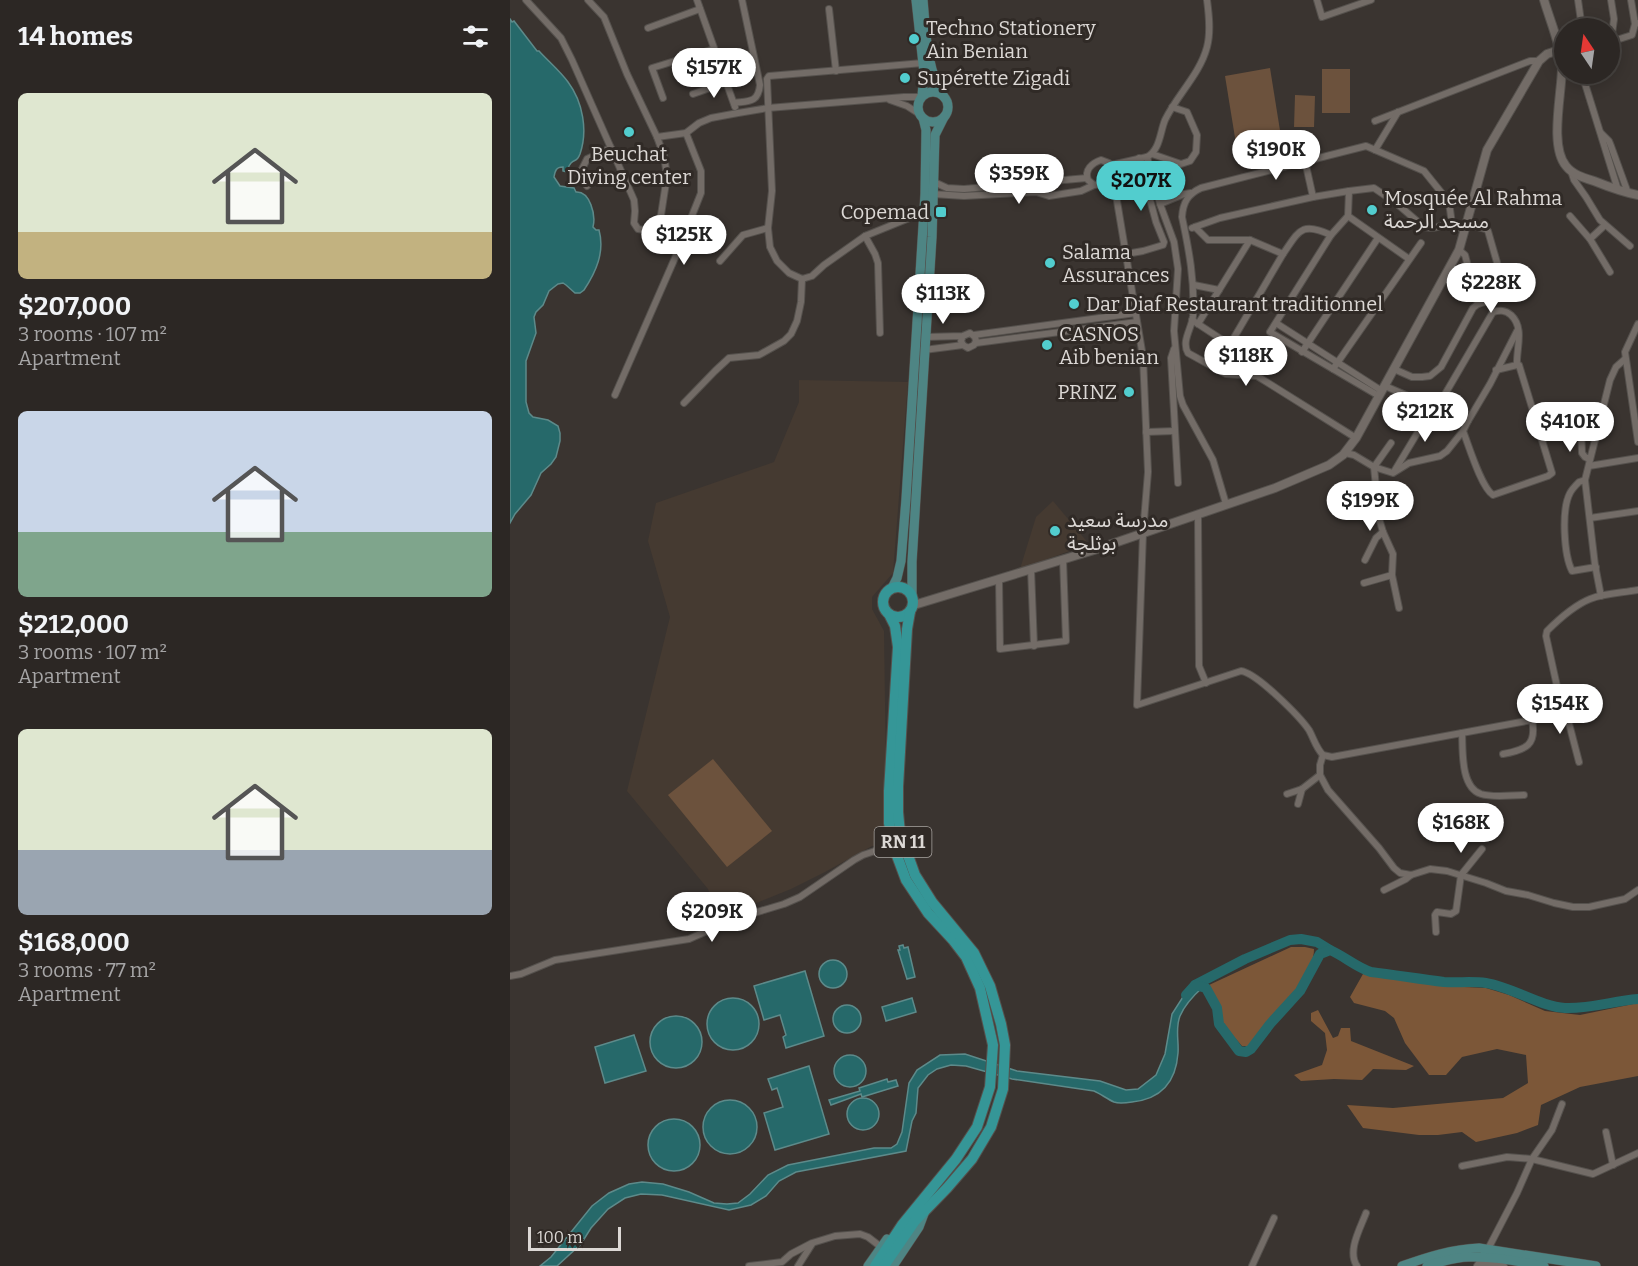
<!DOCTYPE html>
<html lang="en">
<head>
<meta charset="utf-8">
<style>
  :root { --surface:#2c2724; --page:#383331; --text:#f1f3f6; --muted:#a6a5a6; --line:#484441; --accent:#52cdce }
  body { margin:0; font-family:Bitter,"Noto Sans Arabic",serif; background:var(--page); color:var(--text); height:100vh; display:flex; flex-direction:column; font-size:22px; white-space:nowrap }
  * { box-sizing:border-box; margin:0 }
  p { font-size:20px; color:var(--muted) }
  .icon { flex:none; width:33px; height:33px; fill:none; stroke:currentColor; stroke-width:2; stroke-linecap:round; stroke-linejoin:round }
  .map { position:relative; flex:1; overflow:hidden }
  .side { display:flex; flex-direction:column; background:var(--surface); width:510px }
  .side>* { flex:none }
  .needle { width:39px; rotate:347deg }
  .buttons { position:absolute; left:1044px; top:18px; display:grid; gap:12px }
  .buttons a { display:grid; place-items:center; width:66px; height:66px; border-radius:50%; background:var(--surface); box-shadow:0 3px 15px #0003,0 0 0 2px var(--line); font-size:30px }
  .scale { position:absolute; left:18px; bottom:15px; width:93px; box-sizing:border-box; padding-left:6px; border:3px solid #dcd8d5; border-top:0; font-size:16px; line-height:21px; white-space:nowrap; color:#dcd8d5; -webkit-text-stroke:4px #302a26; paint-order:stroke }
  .price { position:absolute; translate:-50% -51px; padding:0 14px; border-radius:21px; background:#fff; color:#222; font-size:20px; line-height:39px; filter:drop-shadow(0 2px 3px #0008) }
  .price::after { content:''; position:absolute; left:50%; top:36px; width:18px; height:14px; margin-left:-9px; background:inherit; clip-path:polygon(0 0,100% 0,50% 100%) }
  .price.on { background:var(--accent); color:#111 }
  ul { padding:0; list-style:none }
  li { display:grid; align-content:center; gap:12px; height:318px; padding:0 18px }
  li span { display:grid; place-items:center; height:186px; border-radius:9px; color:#555 }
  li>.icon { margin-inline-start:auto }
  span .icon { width:108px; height:108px; fill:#fffc; stroke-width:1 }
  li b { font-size:26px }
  h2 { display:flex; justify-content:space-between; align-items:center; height:72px; padding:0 18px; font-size:26px }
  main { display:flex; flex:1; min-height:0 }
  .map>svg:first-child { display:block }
</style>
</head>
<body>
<main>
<section class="side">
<h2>14 homes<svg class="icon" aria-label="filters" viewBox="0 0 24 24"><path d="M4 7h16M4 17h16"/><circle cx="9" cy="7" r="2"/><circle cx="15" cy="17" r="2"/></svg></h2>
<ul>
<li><span style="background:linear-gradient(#dfe7d0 75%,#c2b280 0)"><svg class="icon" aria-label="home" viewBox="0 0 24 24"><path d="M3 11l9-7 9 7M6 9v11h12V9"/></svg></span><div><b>$207,000</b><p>3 rooms · 107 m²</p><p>Apartment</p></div></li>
<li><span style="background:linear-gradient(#c9d6e8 65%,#7fa58c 0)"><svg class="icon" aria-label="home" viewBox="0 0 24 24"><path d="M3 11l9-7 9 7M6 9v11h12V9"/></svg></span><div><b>$212,000</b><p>3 rooms · 107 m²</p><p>Apartment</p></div></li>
<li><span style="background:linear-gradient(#dfe7d0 65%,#9aa5b1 0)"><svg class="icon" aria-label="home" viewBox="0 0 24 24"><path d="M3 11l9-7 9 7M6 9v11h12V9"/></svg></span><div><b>$168,000</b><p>3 rooms · 77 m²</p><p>Apartment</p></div></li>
</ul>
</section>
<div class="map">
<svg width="1128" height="1266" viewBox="0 0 1128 1266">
  <rect width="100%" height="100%" fill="#3a3430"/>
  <!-- built -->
  <g fill="#453a31">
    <polygon points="289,380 398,382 383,573 362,597 362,609 374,631 377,845 362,846 315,872 281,889 209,918 198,889 117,791 160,617 138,541 146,503 264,462 289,402"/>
    <polygon points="543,501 579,544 510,569 526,517"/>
  </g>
  <!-- green -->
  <g fill="#6c523d">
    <polygon points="760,68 772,143 727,150 715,76"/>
    <rect x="812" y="69" width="28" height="44"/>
    <polygon points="785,95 805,96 804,127 784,127"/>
    <polygon points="203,759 262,831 217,867 158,795"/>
  </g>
  <!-- forest -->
  <g fill="#7c5738">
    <path d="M781,947H795L804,949C804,980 758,1023 739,1046H732L711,1022L708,1005L699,985Z"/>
    <polygon points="853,974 932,986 976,988 999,995 1035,1011 1070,1015 1128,1003 1128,1076 1070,1087 1031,1105 1028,1125 1007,1133 966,1142 952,1132 928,1135 909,1135 853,1128 837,1105 883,1108 993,1098 1018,1083 1016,1055 987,1049 952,1057 936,1075 919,1075 895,1043 884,1018 875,1011 844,1003 840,997"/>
    <polygon points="808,1010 823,1038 828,1036 831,1028 840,1028 841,1041 904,1066 896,1070 863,1069 852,1080 824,1079 791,1081 784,1075 812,1065 817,1050 815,1033 801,1021 801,1013"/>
  </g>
  <!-- water -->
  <g fill="#26696a" stroke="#5d8a8a" stroke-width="1.5">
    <path d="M0,19L2,22L4,21L27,51H29C38,61 50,71 58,82C73,102 78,131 70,154C67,162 65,159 61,163C58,166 58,169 57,172L53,171V167C46,167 45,171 44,177L50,186L64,188L66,192C80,191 86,215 83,227L86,230H89C95,252 86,272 74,290L70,293H65L56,285L53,283L48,284L39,291L33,305L26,312L24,317L26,333L16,361V402L19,413L23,417L38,420L48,426L50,433V441L46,457L41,464L31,473L21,495L5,514L0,523Z"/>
    <polygon points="393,945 394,948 398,947 405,977 397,979 388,950 390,950 389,946"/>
    <circle cx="323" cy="974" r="14"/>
    <polygon points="295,971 314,1036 276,1048 273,1037 276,1035 270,1015 254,1020 244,986"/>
    <path d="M685,985L693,987C684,995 675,1004 670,1016C665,1028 669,1041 668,1053C666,1082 651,1099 622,1102C616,1103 609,1104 604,1102C597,1099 591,1094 584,1091L502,1079L456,1066L441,1065L427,1069L418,1075L408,1088L406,1113L402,1121L396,1151L286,1172L269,1181L256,1196L241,1205L219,1210L152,1195L131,1194L115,1198L98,1209L81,1228L71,1244L47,1266H30L41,1257L82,1206L99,1193L119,1184L132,1182L153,1184L179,1192L204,1203L217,1204L228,1203L240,1194L258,1175L278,1165L364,1148H381L387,1144L392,1132L399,1083L407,1070L430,1055L455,1054L507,1071L590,1081L616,1090L628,1089L646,1075L655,1054L662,1014L678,989Z"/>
    <polygon points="402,998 406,1012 376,1021 372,1007"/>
    <circle cx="223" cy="1024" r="26"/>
    <circle cx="337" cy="1019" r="14"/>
    <circle cx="166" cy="1042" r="26"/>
    <polygon points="124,1035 136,1071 95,1083 85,1047"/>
    <circle cx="340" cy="1071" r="16"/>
    <polygon points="299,1066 319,1134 265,1150 254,1113 273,1107 267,1088 262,1090 258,1079"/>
    <polygon points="377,1079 378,1082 386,1080 388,1086 352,1097 351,1094 321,1105 319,1100 350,1091 349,1088"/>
    <circle cx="353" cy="1114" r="16"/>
    <circle cx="220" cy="1127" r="27"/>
    <circle cx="164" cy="1145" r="26"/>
  </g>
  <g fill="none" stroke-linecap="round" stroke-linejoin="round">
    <!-- river -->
    <g stroke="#26696a" stroke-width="10">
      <polyline points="685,985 735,959 780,940 791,939 807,942 820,950"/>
      <path d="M676,995L685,985L696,988L707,1008L709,1024L729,1051L736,1052L741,1049L760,1024L790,991L810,954L820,950C834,956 846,967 861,972C885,975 910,979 934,982C948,983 962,981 976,983C1002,987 1031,1007 1055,1008C1080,1009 1103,1001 1128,999"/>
    </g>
    <!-- street casing -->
    <g stroke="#55514d" stroke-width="8">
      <g id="street">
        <polyline points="16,0 51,38 62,60 124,200 125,211 124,223 128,229 139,231 149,228 157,176 154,156 147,137"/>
        <polyline points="78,0 94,17 117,74 147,137 176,133 189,123 201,118 228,113 258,108 394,97 412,97"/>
        <polyline points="187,0 225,107"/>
        <polyline points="807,0 812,17 861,0"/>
        <polyline points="1068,0 1072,28"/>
        <polyline points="1121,0 1125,24"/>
        <polyline points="319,9 326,71"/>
        <polyline points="138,28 190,9"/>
        <polyline points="1101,41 1104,19 1101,0"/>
        <polyline points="1100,42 1122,35 1125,24 1128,23"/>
        <polyline points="413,63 259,76 257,79 262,191 258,228 260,247 267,261 279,273 292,279 302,276 314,265 355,236 414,212"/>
        <polyline points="1072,74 1108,190"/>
        <polyline points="183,94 217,82"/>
        <polyline points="153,98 142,68 204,49"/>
        <polyline points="380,100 397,106 411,115"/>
        <path d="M224,103C239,101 248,103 250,85L232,0"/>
        <polyline points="865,121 1020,61 1029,61"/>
        <polyline points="1091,133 1099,141 1101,146 1118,193"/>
        <polyline points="865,150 888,112"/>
        <polyline points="642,154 671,164 680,161 686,152 687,135 677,112 662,107"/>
        <polyline points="637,157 650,204"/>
        <path d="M591,160L599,163C606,174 596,185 584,185L578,180C574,170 582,163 591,160Z"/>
        <polyline points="795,161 803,197"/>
        <path d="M601,165L637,157C650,150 650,132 655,120C667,95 690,74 697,47C701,32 699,15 697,0"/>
        <polyline points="1061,171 1064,180 1076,197 1090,220 1120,246"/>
        <path d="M600,176L604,183L633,357L638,472L633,533L627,705L731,671C747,673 790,717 799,730C804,739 806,748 813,755L822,757L1022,720L1048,706L1050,700L1036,636L1037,631C1049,619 1065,605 1080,599C1095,593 1112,593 1128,590"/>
        <polyline points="424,182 437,188 454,189 577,178"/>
        <polyline points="77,186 69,175 77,159 101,148"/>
        <polyline points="681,193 674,194 650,204 664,242 668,269 664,331 670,396 673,405 703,460 716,504"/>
        <polyline points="423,194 454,196 526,192 539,196 571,191 584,185"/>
        <polyline points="838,216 899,259"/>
        <polyline points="1060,216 1080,239 1095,225"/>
        <path d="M685,227L698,240H740L773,254C789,231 791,221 821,235L838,216L839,191L864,188L886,203L914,227L922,228L942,224L954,230"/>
        <polyline points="682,228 710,218 803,197 839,191"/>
        <polyline points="821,235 760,332 869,396"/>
        <polyline points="355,236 365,254 368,263 370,333"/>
        <polyline points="1080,239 1100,272"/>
        <polyline points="949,250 955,255 968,304"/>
        <polyline points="616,254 633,251 653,245 654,242 646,222 629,158"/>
        <polyline points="210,261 233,235 258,228"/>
        <polyline points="684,285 709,290"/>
        <polyline points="682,320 714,341 722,341 773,254"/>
        <polyline points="766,323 872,391"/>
        <polyline points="688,324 740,240"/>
        <polyline points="1128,324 1115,352 1128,442"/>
        <polyline points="464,335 626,313"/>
        <polyline points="415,337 453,336 460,333 465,337 466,341 464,345 458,348 453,345 451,341 453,336"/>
        <polyline points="466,343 627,322"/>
        <polyline points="664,349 661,358 668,483"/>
        <polyline points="414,350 453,345"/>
        <polyline points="792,352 868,238"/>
        <polyline points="823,369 911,243"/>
        <polyline points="884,369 902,377 912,377 920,376 931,367 963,308 968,304 995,297 996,294 978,231 976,229 956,224"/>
        <polyline points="986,370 1007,365"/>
        <polyline points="875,386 923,407"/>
        <polyline points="105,395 168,251 191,193 191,171 176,133"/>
        <polyline points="174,403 205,371 219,358 249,355 274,341 281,334 287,321 291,302 292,279"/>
        <polyline points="958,421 980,384 1007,331"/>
        <polyline points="893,426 909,401"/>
        <polyline points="1071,426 1072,453 1075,457 1079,459"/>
        <polyline points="636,432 665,431"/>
        <path d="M846,438L747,376L716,374L678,353C671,341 682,328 683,316C685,282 679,250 672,217C673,202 678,194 691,188L856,146L914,171L939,202L942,224"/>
        <path d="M881,443L864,467L883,473L899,463L930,456L937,451L953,431L958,421L931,401L983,312C990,310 995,310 1001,315C1015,328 1006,349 1007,365H1009L1042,473L1038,476L983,495C971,487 959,446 953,431"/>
        <polyline points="835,453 844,455 864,467 869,518 873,532 883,554 882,575 889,608"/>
        <polyline points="1079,466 1128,458"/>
        <polyline points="885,470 923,407 931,401"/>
        <path d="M1075,480L1069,482C1066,485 1062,489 1060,493C1051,510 1054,555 1062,571L1086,567"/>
        <polyline points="688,514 689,666 696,683"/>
        <polyline points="1080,518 1128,511"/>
        <polyline points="855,560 866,538 873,532"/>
        <polyline points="521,569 524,646"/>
        <polyline points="489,579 490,649 556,641 553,559"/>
        <polyline points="854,583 882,575"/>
        <polyline points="1091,596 1085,565 1075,480 1100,380 1106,367 1115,359"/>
        <polyline points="1050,700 1055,708 1069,762"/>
        <path d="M952,733C953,749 950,787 971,794C984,798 1001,795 1014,795"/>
        <path d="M993,754C1016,750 1027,745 1022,720"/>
        <polyline points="813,755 810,765 810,775 818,790 869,848 884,868 890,873 901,875 920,869 937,871 976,883 996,891 1018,895 1044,903 1063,907 1079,907 1115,899 1128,890"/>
        <polyline points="777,794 792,789 810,775"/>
        <polyline points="788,804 792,789"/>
        <polyline points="874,890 896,879 901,875"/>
        <polyline points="926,932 925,915 927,912 941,914 946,911 951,875 972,849"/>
        <polyline points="0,976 11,974 45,960 179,939 224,919 274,904 290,897 344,860 353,855 383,845"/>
        <polyline points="1096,1132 1103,1165"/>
        <polyline points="952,1166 997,1157 1022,1159 1083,1174 1128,1153"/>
        <polyline points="978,1249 1007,1193 1022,1159 1042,1130 1052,1104"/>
        <polyline points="239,1266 272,1262 281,1254 302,1243 325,1236 350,1234 358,1237 371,1247"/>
        <polyline points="288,1266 302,1244"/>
        <polyline points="742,1266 764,1218"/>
        <path d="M847,1266C837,1251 850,1229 856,1213"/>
        <polyline points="967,1266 969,1263 994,1266"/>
      </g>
    </g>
    <!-- secondary casing -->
    <g stroke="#55514d" stroke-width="10">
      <g id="secondary">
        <path d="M1034,0C1040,21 1051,45 1052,67C1052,93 1039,146 1056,166C1063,175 1074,178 1084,181C1099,187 1112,192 1128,195"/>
        <polyline points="404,605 584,550 765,488 819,465 833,455 846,438 949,250 977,150 1029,61 1037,54 1049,50"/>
      </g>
    </g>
    <!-- primary casing -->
    <g stroke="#55514d" stroke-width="10">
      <g id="primary">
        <polyline points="406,0 414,73 412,96"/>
        <path d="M413,0C416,32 416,69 434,97"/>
        <circle cx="423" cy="107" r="15"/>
        <polyline points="382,588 387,578 391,561 396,499 415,194 416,130 413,118"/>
        <polyline points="402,594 402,562 422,237 425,135 434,117"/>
        <polyline points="358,1266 377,1239"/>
        <polyline points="383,1266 409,1227 415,1211"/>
        <path d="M892,1266C917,1257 942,1249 969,1248L1086,1266"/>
        <path d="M917,1266C931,1262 944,1257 959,1257C984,1256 1010,1262 1034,1266"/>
      </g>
    </g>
    <!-- highway casing -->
    <g stroke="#55514d" stroke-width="12">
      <g id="highway">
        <circle cx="388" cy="602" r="15"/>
        <polyline points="365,1266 392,1225 446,1159 467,1127 480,1087 483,1045 470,988 456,957 443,940 418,913 396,880 383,845 379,823 379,791 388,647 385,626 379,614"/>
        <polyline points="374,1266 405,1221 437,1188 462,1159 481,1127 493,1089 495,1045 491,1024 480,986 464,953 422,902 405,875 390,833 388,812 388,787 397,629 400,612"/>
      </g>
    </g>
    <!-- street -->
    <use href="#street" stroke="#736c67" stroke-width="6"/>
    <!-- secondary -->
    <use href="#secondary" stroke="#736c67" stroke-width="8"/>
    <!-- primary -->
    <use href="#primary" stroke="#4e8584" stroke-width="9"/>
    <!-- highway -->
    <use href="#highway" stroke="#359697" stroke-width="10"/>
  </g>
  <!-- markers -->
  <g fill="#52cdce" stroke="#302a26" stroke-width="2">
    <circle cx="404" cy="39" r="6"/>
    <circle cx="395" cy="78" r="6"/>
    <circle cx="119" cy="132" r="6"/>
    <circle cx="862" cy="210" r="6"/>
    <rect x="425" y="206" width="12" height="12" rx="3"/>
    <circle cx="540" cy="263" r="6"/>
    <circle cx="564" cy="304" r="6"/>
    <circle cx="537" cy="345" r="6"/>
    <circle cx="619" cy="392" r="6"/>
    <circle cx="545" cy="531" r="6"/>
  </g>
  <g text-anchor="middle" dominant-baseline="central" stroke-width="6" stroke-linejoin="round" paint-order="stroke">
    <!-- shield labels -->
    <rect fill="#302a26" stroke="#a8a4a0" stroke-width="1.5" x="364.5" y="827" width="57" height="30" rx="4.5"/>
    <g font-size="18" font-weight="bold" fill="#dcd8d5">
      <text x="393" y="842">RN 11</text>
    </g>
    <!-- poi labels -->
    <g font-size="20" fill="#dcd8d5" stroke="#302a26" text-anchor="start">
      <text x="416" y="28">Techno Stationery<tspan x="416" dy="23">Ain Benian</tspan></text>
      <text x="407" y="78">Supérette Zigadi</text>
      <text x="119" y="154" text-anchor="middle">Beuchat<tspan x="119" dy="23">Diving center</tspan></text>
      <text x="874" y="198">Mosquée Al Rahma<tspan x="874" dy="23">مسجد الرحمة</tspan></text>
      <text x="419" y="212" text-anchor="end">Copemad</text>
      <text x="552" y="252">Salama<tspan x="552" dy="23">Assurances</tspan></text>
      <text x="576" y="304">Dar Diaf Restaurant traditionnel</text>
      <text x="549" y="334">CASNOS<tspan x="549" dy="23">Aib benian</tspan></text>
      <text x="607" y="392" text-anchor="end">PRINZ</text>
      <text x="557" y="520">مدرسة سعيد<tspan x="557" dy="23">بوثلجة</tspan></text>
    </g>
  </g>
</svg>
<div class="buttons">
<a><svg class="needle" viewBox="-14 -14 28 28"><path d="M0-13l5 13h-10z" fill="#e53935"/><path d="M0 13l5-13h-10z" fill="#a6a5a6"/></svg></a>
</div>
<div class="scale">100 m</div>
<b class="price" style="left:204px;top:99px">$157K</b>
<b class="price" style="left:766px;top:181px">$190K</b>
<b class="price" style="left:509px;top:205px">$359K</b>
<b class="price on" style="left:631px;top:212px">$207K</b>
<b class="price" style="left:174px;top:266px">$125K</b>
<b class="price" style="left:981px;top:314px">$228K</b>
<b class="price" style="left:433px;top:325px">$113K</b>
<b class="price" style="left:736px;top:387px">$118K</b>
<b class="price" style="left:915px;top:443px">$212K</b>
<b class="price" style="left:1060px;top:453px">$410K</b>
<b class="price" style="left:860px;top:532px">$199K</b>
<b class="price" style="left:1050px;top:735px">$154K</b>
<b class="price" style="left:951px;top:854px">$168K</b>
<b class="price" style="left:202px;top:943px">$209K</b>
</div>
</main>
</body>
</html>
